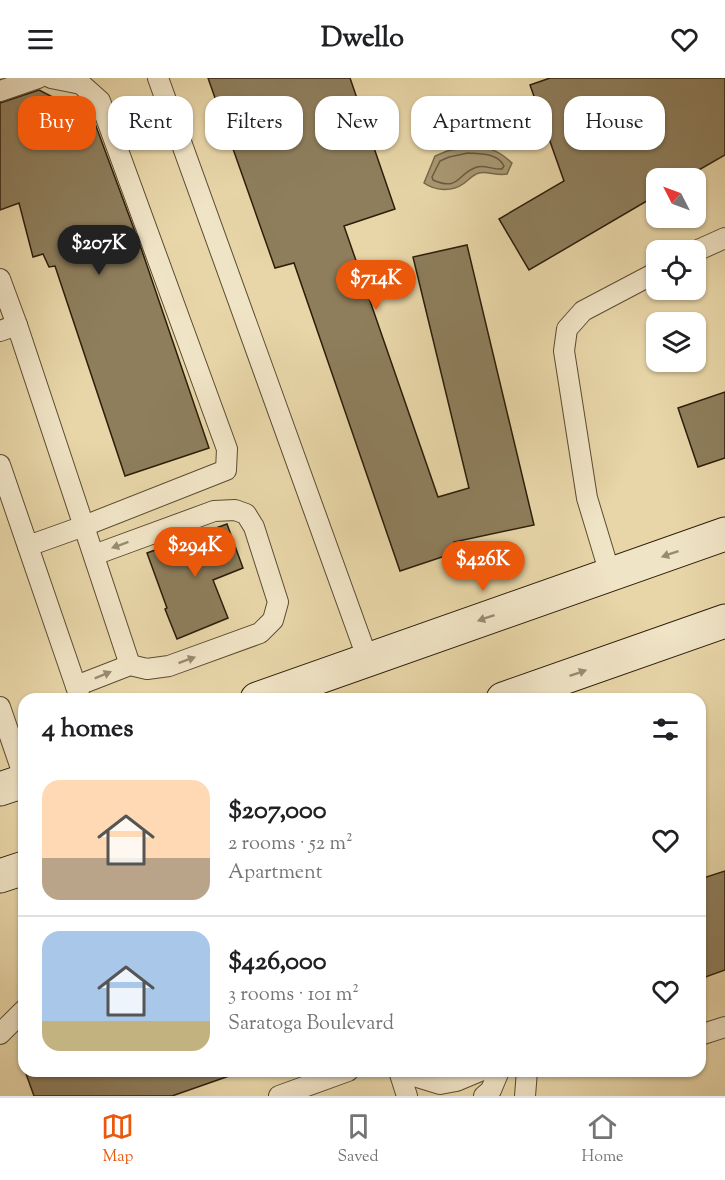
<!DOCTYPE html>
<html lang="en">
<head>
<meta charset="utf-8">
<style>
  :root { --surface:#fff; --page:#f6f6f6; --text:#202124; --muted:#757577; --line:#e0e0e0; --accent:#ea580c }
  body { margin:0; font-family:"Sorts Mill Goudy",serif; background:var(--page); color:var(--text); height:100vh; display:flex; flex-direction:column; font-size:22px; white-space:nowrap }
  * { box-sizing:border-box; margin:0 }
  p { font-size:20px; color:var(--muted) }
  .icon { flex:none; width:33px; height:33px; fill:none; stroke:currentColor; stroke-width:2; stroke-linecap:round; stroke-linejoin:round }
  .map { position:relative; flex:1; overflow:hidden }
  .panel { position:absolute; left:18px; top:615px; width:688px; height:384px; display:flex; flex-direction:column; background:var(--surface); border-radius:18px; box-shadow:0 2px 4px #0004 }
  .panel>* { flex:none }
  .hud { position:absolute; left:18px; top:18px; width:690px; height:54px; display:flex; gap:12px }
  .needle { width:39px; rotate:312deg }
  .fabs { position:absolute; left:646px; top:90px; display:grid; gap:12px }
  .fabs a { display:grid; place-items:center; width:60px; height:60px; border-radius:12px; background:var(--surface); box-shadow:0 2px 4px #0004; font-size:30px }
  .price { position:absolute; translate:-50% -51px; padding:0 14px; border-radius:21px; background:var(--accent); color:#fff; font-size:20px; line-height:39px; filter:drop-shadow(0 2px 3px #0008) }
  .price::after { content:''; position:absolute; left:50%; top:36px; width:18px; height:14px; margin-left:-9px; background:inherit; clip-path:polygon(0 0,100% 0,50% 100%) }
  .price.active { background:#222; color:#fff }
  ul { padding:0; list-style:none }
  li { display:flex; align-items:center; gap:18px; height:150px; padding:0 24px }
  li+li { border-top:2px solid var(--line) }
  li span { display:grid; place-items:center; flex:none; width:168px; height:120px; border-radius:18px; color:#555 }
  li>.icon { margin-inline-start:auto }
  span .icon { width:72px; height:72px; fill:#fffc; stroke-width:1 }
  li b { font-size:26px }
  h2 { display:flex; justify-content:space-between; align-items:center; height:72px; padding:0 24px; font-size:26px }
  .chip { padding:0 21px; border-radius:18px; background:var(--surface); box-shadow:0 2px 4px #0004; font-size:21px; line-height:54px }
  .chip.active { background:var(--accent); color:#fff }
  header { display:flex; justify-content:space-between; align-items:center; height:78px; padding:0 24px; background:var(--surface); font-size:27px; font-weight:700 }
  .dock { display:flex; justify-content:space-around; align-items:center; height:84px; border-top:2px solid var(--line); background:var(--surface); font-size:16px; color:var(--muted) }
  .dock a { display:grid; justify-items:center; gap:3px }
  .dock .active { color:var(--accent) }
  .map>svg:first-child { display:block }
</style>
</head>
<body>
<header><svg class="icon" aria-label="menu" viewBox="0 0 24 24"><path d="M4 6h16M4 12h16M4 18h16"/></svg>Dwello<svg class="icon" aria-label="heart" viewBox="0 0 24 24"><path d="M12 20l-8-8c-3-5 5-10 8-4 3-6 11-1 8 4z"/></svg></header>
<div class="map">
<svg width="725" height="1018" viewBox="0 0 725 1018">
  <rect width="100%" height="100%" fill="#e8d6a8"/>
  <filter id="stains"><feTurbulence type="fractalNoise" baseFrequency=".00333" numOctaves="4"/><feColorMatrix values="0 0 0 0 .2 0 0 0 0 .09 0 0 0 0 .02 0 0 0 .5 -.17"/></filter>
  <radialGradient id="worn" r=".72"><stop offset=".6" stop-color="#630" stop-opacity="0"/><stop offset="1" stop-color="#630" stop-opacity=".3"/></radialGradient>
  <!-- water -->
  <path fill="#a89772" stroke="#766748" stroke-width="1.5" d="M468,69C489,70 496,70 512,85L507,96C497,98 487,93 479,95C472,97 469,102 463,106C452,114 435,113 424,105L435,78L447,73Z"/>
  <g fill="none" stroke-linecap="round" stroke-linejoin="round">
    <!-- shore -->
    <path stroke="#6a5a3e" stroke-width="1.5" d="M468,75C481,76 498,75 504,88L502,91C494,92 486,87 477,89C457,95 460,114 433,102L432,99L440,83L449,79Z"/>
  </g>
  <!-- building -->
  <g fill="#8e7e5c" stroke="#2c1e0a" stroke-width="1.5">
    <polygon points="208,0 350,0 395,131 344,148 438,419 469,410 413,179 467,167 534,447 454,464 457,474 400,493 294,185 275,190"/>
    <polygon points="550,0 725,0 725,77 685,100 657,100 657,117 529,192 499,141 564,103 530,7"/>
    <polygon points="39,12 93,40 141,170 209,370 125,398 55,188 49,189 43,176 33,179 19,125 0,132 0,25"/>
    <polygon points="725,314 725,380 698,389 678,330"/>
    <polygon points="227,446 243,490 213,502 228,540 177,561 165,531 167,530 147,475"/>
    <polygon points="725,793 725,892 700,901 700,801"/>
    <polygon points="25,993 231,993 232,997 172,1018 34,1018"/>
  </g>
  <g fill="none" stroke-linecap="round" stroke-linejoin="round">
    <!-- lane casing -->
    <g stroke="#5b4c32" stroke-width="22">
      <g id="lane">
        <polyline points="158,0 368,582"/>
        <polyline points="0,13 38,0"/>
        <polyline points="696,173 725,160"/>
        <polyline points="0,201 17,247 130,587"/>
        <polyline points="0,253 17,247"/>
        <polyline points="0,387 80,620"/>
        <polyline points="28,468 84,448 226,392 227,371 100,23 81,6 51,0"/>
        <polyline points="610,496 587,420 564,273 567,251 583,233 657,194"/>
        <polyline points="76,608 130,587 147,591 169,588 260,555 273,542 278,524 254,449 246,436 235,432 214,433 94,477"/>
        <polyline points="0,629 24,699"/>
        <polyline points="0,956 24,932"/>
        <polyline points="700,957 725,949"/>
        <polyline points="399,993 407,1018"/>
        <polyline points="414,998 440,1006 456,1003 480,993"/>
        <polyline points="279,1018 348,993"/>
        <polyline points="484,1018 491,1012 499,993"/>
        <polyline points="525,1018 527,993"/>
      </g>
    </g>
    <!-- secondary casing -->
    <g stroke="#2c1e0a" stroke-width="35">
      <g id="secondary">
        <polyline points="257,621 725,456"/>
        <polyline points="503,621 725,543"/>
        <polyline points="0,711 24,703"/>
        <polyline points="0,798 24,790"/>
      </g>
    </g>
    <!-- lane -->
    <use href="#lane" stroke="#f0e4c6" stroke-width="20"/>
    <!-- secondary -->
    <use href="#secondary" stroke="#f0e4c6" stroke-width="33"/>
  </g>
  <!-- one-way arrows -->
  <defs><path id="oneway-solid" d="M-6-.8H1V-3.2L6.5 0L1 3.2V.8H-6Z" transform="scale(1.5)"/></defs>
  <g fill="#988b71">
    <use href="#oneway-solid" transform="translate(120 467) rotate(160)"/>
    <use href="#oneway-solid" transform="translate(670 476) rotate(161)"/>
    <use href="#oneway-solid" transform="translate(486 540) rotate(161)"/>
    <use href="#oneway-solid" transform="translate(187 582) rotate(-20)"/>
    <use href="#oneway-solid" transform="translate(578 595) rotate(-19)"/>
    <use href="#oneway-solid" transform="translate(103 597) rotate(-22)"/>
  </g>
  <rect width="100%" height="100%" filter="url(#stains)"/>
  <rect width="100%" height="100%" fill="url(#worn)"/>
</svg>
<div class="fabs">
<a><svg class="needle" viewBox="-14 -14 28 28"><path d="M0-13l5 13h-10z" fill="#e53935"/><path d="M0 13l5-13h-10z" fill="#757577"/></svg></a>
<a><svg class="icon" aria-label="locate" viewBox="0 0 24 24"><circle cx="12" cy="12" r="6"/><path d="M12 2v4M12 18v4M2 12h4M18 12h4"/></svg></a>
<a><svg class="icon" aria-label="layers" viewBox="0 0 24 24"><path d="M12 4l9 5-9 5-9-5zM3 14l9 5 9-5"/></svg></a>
</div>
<b class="price active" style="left:99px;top:198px">$207K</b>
<b class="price" style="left:376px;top:233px">$714K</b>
<b class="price" style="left:195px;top:500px">$294K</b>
<b class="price" style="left:483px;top:514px">$426K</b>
<div class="hud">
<a class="chip active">Buy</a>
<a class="chip">Rent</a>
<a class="chip">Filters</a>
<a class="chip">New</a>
<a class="chip">Apartment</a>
<a class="chip">House</a>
</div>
<section class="panel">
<h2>4 homes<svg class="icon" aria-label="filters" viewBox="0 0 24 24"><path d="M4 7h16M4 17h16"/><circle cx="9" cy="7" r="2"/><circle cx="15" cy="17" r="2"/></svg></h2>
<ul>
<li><span style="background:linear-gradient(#ffd9b3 65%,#b9a48a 0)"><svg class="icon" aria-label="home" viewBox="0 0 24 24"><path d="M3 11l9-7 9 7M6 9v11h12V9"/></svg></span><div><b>$207,000</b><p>2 rooms · 52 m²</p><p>Apartment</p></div><svg class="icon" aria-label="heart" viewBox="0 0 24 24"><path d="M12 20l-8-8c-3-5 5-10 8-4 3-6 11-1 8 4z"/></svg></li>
<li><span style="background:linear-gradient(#a9c7e8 75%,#c2b280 0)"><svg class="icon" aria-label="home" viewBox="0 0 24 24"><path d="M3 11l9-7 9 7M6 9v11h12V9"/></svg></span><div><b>$426,000</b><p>3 rooms · 101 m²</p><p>Saratoga Boulevard</p></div><svg class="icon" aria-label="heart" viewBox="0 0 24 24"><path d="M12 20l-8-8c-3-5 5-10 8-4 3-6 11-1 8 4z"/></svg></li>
</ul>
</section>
</div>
<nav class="dock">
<a class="active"><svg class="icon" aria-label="map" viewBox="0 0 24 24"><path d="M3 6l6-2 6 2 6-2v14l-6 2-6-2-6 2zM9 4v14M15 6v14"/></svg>Map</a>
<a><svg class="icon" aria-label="saved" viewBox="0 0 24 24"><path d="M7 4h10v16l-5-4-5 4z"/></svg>Saved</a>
<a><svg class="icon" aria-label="home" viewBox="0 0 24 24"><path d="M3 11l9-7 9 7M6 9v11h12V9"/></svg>Home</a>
</nav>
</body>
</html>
